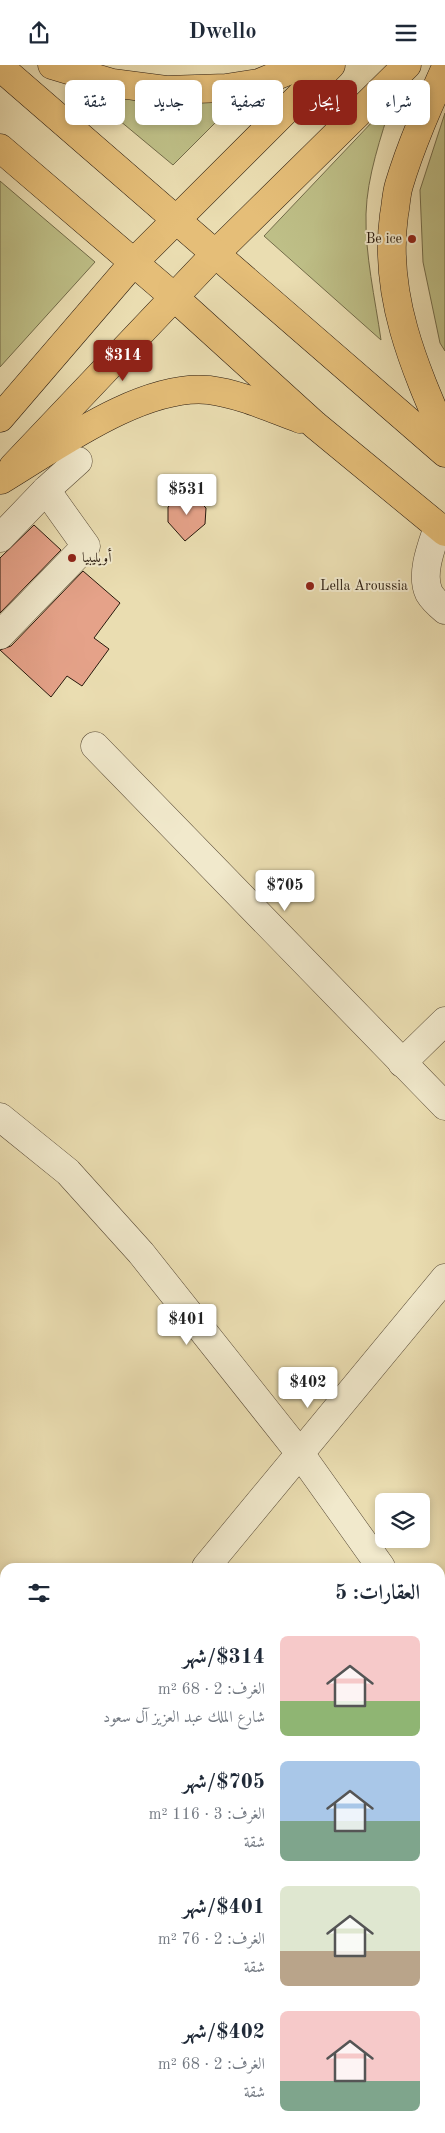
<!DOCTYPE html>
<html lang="ar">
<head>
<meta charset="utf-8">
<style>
  :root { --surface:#fff; --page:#f6f6f7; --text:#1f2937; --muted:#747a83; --accent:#8f2418 }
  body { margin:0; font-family:"Old Standard TT",Amiri,serif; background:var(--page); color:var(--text); direction:rtl; height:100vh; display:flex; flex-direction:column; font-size:19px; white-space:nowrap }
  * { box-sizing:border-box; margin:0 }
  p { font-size:16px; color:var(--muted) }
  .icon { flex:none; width:28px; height:28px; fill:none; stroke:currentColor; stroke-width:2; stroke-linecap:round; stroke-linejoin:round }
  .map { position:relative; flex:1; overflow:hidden; direction:ltr }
  .side { position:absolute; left:0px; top:1498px; width:445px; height:571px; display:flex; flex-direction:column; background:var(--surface); border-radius:15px 15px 0 0; box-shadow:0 2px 8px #0003; direction:rtl }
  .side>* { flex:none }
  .hud { position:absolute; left:15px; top:15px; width:415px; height:45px; direction:rtl; display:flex; gap:10px }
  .buttons { position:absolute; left:375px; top:1428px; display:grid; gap:10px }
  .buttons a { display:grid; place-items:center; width:55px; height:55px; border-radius:8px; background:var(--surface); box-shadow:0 2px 8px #0003; font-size:25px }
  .price { position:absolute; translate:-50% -42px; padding:0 11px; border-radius:5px; background:#fff; color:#222; font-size:16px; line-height:32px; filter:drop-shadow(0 1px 2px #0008) }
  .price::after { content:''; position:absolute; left:50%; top:30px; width:15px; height:11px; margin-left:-8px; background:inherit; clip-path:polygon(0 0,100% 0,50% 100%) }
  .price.selected { background:var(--accent); color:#fff }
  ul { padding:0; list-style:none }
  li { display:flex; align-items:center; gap:15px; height:125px; padding:0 25px }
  li span { display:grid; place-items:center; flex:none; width:140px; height:100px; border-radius:8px; color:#555 }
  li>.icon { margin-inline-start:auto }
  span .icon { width:60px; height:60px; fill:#fffc; stroke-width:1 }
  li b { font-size:21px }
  h2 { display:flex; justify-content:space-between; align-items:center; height:60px; padding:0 25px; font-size:21px }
  .chip { padding:0 18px; border-radius:8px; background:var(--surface); box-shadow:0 2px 8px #0003; font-size:18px; line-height:45px }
  .chip.selected { background:var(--accent); color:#fff }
  header { display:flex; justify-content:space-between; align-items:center; height:65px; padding:0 25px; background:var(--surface); font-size:22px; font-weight:600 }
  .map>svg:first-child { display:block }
</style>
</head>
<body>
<header><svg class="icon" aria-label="menu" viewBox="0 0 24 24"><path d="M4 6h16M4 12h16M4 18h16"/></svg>Dwello<svg class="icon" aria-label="share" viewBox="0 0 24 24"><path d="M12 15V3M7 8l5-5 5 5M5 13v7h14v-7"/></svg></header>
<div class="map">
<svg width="445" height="2068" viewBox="0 0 445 2068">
  <rect width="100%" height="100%" fill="#eaddb1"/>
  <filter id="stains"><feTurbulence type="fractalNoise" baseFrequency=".004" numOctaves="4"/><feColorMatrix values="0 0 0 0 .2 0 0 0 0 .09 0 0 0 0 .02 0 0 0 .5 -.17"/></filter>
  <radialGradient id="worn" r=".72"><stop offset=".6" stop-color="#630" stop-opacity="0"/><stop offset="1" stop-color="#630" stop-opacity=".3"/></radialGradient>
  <!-- green -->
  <g fill="#bebf87" stroke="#736c4a">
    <polygon points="248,25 173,100 84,26 169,35"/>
    <path d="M392,36C381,72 367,111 366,149C365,190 375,233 381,275L264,171Z"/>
    <polygon points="445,48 445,286 440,278 423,197 420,125"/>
    <polygon points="0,116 95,197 0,302"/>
  </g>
  <!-- building -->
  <g fill="#e5a289" stroke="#28190d">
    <polygon points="180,431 195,432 206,443 205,459 185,476 168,457 168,442"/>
    <polygon points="34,460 61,485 0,548 0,493"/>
    <polygon points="83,506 120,538 94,573 109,584 82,621 67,611 51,632 0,585 11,581"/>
  </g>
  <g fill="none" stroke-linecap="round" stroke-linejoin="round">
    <!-- minor casing -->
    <g stroke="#584a36" stroke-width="29">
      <g id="minor">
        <path d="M438,462C432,480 420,509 429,528C433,535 439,540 445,545"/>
        <polyline points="0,473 46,425 78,396"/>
        <polyline points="0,570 86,481 46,425"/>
        <polyline points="95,681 445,1041"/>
        <polyline points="402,998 445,956"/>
        <polyline points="0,1052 68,1107 141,1188 299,1387 381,1502"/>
        <polyline points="206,1502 445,1213"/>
        <polyline points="440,1587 445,1594"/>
        <polyline points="440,1663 445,1657"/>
        <polyline points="0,1755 5,1749"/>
        <polyline points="434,2064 438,2068"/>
        <polyline points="86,2068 95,2064"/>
      </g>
    </g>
    <!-- major casing -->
    <g stroke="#28190d" stroke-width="29">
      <g id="major">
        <polyline points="0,353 134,197 331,0"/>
        <polyline points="13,402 215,189 407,0"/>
      </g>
    </g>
    <!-- highway casing -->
    <g stroke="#28190d" stroke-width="29">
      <g id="highway">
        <polyline points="52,0 112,18 166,25 226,23 259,18 302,0"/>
        <polyline points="0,2 445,388"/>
        <path d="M445,4C428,42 411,80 399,120C396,130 396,140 394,150C383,230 414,301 445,372"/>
        <polyline points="0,83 174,232 315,360 445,467"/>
        <path d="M1,415C56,382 143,318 209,325C240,329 270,343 300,354"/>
      </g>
    </g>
    <!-- minor -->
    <use href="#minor" stroke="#f1e9cc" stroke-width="28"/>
    <!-- major -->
    <use href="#major" stroke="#e5be78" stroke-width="28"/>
    <!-- highway -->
    <use href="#highway" stroke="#e5be78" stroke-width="28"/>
  </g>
  <!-- markers -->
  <g fill="#8f2418" stroke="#f1e9cc" stroke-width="2">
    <circle cx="412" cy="174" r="5"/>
    <circle cx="72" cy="493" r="5"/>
    <circle cx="310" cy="521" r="5"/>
  </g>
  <g text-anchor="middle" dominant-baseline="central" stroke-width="4" stroke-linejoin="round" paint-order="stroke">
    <!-- poi labels -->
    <g font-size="14" fill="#28190d" stroke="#f1e9cc" text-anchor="start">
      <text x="402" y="174" text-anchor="end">Be ice</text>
      <text x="82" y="493">أويليبيا</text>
      <text x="320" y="521">Lella Aroussia</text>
    </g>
  </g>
  <rect width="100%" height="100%" filter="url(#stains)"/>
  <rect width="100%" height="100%" fill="url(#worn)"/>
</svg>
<div class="buttons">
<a><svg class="icon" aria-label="layers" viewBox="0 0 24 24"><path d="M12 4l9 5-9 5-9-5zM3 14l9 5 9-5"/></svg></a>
</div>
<b class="price selected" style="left:123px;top:317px">$314</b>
<b class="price" style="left:187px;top:451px">$531</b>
<b class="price" style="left:285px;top:847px">$705</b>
<b class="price" style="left:187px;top:1281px">$401</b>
<b class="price" style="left:308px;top:1344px">$402</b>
<div class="hud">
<a class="chip">شراء</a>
<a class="chip selected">إيجار</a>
<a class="chip">تصفية</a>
<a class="chip">جديد</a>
<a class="chip">شقة</a>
</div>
<section class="side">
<h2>العقارات: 5<svg class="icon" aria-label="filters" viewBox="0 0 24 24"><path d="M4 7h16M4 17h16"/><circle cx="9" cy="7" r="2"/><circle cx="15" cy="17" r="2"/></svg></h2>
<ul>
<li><span style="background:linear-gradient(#f6c9c9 65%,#8fb573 0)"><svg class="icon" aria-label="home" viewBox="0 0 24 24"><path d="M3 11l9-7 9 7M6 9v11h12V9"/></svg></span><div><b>$314/شهر</b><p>الغرف: 2 · 68 m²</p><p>شارع الملك عبد العزيز آل سعود</p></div></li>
<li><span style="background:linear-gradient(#a9c7e8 60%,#7fa58c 0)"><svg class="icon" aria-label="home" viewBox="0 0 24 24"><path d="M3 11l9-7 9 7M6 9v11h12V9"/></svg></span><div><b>$705/شهر</b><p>الغرف: 3 · 116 m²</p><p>شقة</p></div></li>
<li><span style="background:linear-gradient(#dfe7d0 65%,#b9a48a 0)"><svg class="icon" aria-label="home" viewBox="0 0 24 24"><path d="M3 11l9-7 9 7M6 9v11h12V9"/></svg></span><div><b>$401/شهر</b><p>الغرف: 2 · 76 m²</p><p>شقة</p></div></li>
<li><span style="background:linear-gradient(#f6c9c9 70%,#7fa58c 0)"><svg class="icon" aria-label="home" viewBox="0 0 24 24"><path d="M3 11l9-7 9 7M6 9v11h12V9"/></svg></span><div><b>$402/شهر</b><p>الغرف: 2 · 68 m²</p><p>شقة</p></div></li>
</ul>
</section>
</div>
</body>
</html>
